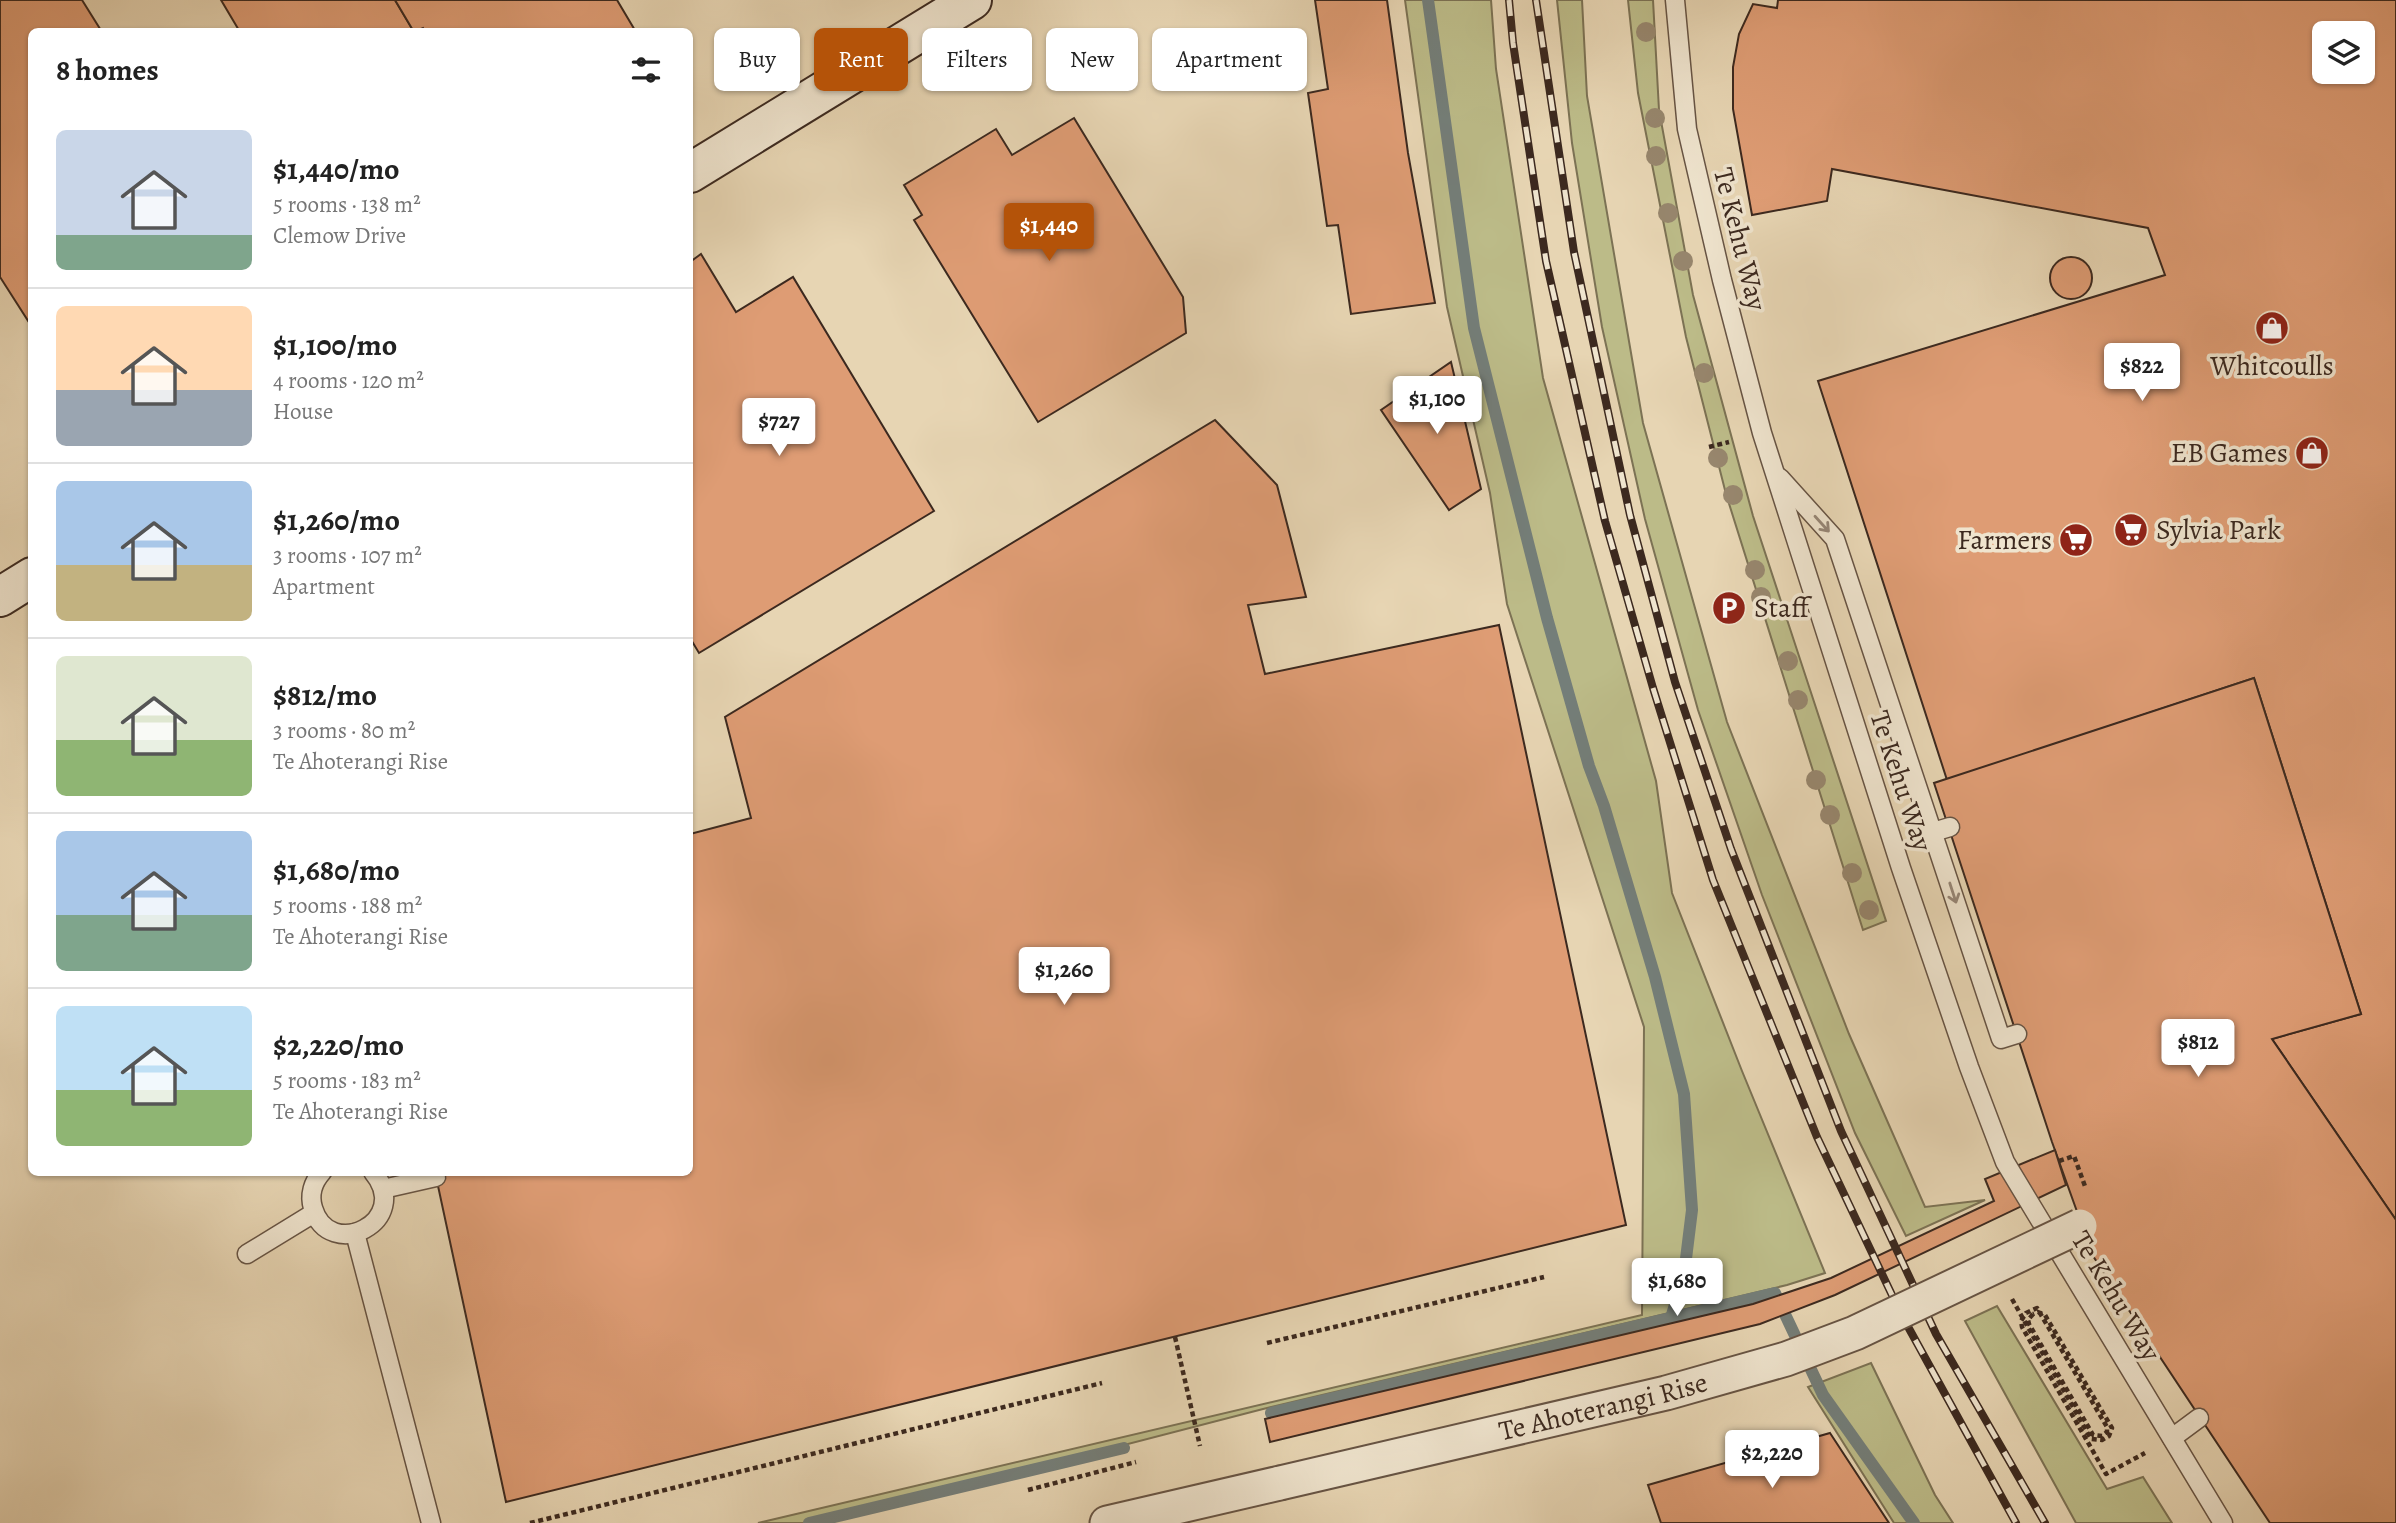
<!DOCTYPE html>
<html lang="en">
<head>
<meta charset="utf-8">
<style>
  :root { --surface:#fff; --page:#f2f2f2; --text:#222; --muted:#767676; --line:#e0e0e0; --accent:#b45309 }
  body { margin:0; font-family:Alegreya,serif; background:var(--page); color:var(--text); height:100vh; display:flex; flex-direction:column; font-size:26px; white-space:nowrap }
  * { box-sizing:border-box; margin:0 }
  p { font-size:23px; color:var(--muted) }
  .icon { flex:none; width:38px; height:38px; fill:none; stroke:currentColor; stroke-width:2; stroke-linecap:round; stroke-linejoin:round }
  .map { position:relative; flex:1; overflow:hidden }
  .panel { position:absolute; left:28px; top:28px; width:665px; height:1148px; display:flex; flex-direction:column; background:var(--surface); border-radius:10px; box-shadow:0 2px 5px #0004 }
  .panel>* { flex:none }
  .banner { position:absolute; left:714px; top:28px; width:665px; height:63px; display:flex; gap:14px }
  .fabs { position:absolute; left:2312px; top:21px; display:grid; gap:14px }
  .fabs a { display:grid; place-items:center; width:63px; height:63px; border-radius:10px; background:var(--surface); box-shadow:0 2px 5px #0004; font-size:35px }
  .price { position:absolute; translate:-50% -60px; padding:0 16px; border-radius:7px; background:#fff; color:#222; font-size:23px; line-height:46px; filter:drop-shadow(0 2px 4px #0008) }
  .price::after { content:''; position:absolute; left:50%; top:42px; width:21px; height:16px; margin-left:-10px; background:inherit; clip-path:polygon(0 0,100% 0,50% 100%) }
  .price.active { background:var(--accent); color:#fff }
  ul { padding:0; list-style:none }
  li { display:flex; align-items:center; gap:21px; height:175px; padding:0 28px }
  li+li { border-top:2px solid var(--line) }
  li span { display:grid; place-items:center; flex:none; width:196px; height:140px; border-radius:10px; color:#555 }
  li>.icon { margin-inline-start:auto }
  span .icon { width:84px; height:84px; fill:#fffc; stroke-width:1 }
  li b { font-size:30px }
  h2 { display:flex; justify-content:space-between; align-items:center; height:84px; padding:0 28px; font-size:30px }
  .pill { padding:0 24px; border-radius:10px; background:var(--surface); box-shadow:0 2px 5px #0004; font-size:24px; line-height:63px }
  .pill.active { background:var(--accent); color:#fff }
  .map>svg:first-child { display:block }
</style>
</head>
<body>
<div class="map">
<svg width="2396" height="1523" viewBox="0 0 2396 1523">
  <rect width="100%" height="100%" fill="#e7d5b3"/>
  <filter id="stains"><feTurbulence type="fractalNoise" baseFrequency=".00286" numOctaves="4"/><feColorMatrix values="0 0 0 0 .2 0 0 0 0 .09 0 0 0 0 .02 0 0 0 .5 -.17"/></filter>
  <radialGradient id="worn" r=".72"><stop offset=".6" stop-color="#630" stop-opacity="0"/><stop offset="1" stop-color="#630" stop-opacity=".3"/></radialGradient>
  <!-- green -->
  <g fill="#bcbb88" stroke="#7c7254" stroke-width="2">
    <polygon points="1405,0 1491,0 1496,69 1543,378 1656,781 1672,893 1742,1071 1825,1273 1787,1285 1263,1409 823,1523 758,1523 1642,1315 1644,1027 1507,604 1490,493 1447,307"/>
    <polygon points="1557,0 1582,0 1587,96 1643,423 1727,722 1849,1034 1925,1207 1985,1200 1906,1236 1855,1133 1762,895 1698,710 1645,519 1602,327 1572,143"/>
    <polygon points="1628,0 1653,0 1659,110 1693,295 1753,516 1886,921 1863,930 1726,494 1686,337 1638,93"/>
    <polygon points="1997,1306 2107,1489 2143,1477 2172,1523 2076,1523 1965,1321"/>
    <polygon points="1871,1363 1935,1495 1953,1523 1894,1523 1808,1387"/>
  </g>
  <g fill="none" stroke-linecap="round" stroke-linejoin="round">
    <!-- stream -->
    <g stroke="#747e79" stroke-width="12">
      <polyline points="1428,0 1474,328 1547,618 1589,766 1604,806 1655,977 1684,1094 1692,1210 1684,1275 1671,1318"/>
      <polyline points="1271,1413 1775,1293 1823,1395 1914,1523"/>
      <polyline points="809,1523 1124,1448"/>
    </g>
  </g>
  <!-- building -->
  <g fill="#de9c74" stroke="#3c291f" stroke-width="2" fill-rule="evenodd">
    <polygon points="0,0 82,0 102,32 32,32 32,327 0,277"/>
    <polygon points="221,0 395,0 414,32 240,32"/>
    <polygon points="395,0 617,0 636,32 425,32 423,28 414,32"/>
    <polygon points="1315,0 1387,0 1408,153 1435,303 1351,314 1338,225 1327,226 1308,93 1328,89"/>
    <path d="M1778,0H2396V1220L2272,1039L2361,1014L2254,678L1947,780L1818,381L2165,275L2148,228L1832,169L1827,201L1752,215L1733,109V67L1739,34L1753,4L1777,8ZM2324,33H2362V72H2324Z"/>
    <polygon points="1074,118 1183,297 1186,333 1038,422 914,220 922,215 904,185 996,129 1012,155"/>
    <polygon points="701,254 736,312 793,277 934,511 699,653 690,638 690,262"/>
    <circle cx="2071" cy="278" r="21"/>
    <polygon points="1451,362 1481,489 1449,510 1381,410"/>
    <polygon points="1215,420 1277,485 1306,597 1248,605 1265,674 1499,625 1626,1225 506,1502 435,1172 690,1172 690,834 751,818 725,717"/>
    <polygon points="2254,678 2361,1014 2272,1039 2396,1220 2396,1523 2270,1523 2093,1256 2052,1142 1934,783"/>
    <polygon points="2055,1150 2066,1185 1835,1295 1760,1324 1270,1442 1265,1419 1753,1304 1831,1278 1994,1201 1985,1179"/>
    <polygon points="1830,1433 1889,1523 1661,1523 1648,1485"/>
  </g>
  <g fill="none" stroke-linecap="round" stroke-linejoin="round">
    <!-- service casing -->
    <g stroke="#675444" stroke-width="21">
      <g id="service">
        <polyline points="1675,0 1687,129 1722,280 1762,433 1901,868 1969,1067 2005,1162 2223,1523"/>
        <polyline points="1780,478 1835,539 2001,1039 2017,1034"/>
        <polyline points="1933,832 1950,827"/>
        <path d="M322,1172C313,1182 309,1195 313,1208C329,1263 414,1221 373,1172"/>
        <polyline points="383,1189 436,1177"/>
        <polyline points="355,1233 431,1523"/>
        <polyline points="247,1254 314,1213"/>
        <polyline points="2172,1438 2199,1418"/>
      </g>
    </g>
    <!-- minor casing -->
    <g stroke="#675444" stroke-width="37">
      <polyline id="minor" points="1107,1523 1280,1483"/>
    </g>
    <!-- secondary casing -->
    <g stroke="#3c291f" stroke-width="42">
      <g id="secondary">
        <polyline points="690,173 972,0"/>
        <polyline points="0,597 32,577"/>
      </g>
    </g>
    <!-- path -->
    <g stroke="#3c291f" stroke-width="4.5" stroke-dasharray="5 3.5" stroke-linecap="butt">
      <polyline points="1709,447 1729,442"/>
      <polyline points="2059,1161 2074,1156 2086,1189"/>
      <polyline points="2033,1314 2028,1320 2029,1324 2093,1435 2102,1436 2107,1432 2107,1427 2037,1308 2026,1313 2021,1321 2022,1327 2106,1474 2145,1453"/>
      <polyline points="1175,1337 1200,1446"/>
      <polyline points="1267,1343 1544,1277"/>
      <polyline points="1028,1490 1136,1462"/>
      <polyline points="530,1523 1102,1383"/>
    </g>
    <!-- service -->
    <use href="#service" stroke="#efe4ce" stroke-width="18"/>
    <!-- minor -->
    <use href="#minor" stroke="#efe4ce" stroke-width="33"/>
    <!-- secondary -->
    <use href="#secondary" stroke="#efe4ce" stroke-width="38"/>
    <!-- rail casing -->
    <g stroke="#3c291f" stroke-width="8">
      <g id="rail">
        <polyline points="1509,0 1513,43 1546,261 1605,521 1653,688 1713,880 1817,1137 1901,1314 2016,1523"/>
        <polyline points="1536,0 1574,252 1630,515 1675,682 1731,849 1841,1131 1936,1334 2045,1523"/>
      </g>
    </g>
    <!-- rail -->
    <use href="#rail" stroke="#efe4ce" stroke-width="5" stroke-dasharray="16" stroke-linecap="butt"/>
    <!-- minor-bridge casing -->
    <g stroke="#675444" stroke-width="37" stroke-linecap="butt">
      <g id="minor-bridge">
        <path id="s1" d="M1280,1483L1666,1393L1786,1359L1855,1333L2080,1226"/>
      </g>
    </g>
    <!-- path-bridge -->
    <polyline stroke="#3c291f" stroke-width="4.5" stroke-dasharray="5 3.5" stroke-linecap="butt" points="2012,1299 2091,1439 2102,1440 2109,1436 2112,1428 2045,1315 2038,1312 2033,1314"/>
    <!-- minor-bridge -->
    <use href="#minor-bridge" stroke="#efe4ce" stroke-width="33"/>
  </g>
  <!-- trees -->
  <g fill="#97866d">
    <circle cx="1646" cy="32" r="10"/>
    <circle cx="1655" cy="118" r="10"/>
    <circle cx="1656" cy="156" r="10"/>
    <circle cx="1668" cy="213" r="10"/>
    <circle cx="1683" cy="261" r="10"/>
    <circle cx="1704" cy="373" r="10"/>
    <circle cx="1718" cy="458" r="10"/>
    <circle cx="1733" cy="495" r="10"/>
    <circle cx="1755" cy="570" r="10"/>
    <circle cx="1761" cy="597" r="10"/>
    <circle cx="1788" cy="661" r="10"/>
    <circle cx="1798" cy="700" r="10"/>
    <circle cx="1816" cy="780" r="10"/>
    <circle cx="1830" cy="815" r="10"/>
    <circle cx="1852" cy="873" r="10"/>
    <circle cx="1869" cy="910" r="10"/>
  </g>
  <!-- one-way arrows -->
  <defs><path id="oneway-shaft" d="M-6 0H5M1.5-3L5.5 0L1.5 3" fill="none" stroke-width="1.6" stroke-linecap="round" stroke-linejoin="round" transform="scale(1.75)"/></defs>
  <g stroke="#968676">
    <use href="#oneway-shaft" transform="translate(1822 524) rotate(48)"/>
    <use href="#oneway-shaft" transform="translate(1953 893) rotate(72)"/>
  </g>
  <!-- icons -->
  <defs>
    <g id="shop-disc" transform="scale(1.75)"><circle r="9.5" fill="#8f2418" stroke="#efe4ce"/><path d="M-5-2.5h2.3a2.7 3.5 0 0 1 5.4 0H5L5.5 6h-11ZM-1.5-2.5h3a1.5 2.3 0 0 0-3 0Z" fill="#fff"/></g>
    <g id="supermarket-disc" transform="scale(1.75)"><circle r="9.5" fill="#8f2418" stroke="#efe4ce"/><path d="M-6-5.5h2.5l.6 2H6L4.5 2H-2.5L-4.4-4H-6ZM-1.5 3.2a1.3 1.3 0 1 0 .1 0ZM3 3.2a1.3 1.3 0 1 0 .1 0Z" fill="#fff"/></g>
    <g id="parking-disc" transform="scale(1.75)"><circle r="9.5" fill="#8f2418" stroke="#efe4ce"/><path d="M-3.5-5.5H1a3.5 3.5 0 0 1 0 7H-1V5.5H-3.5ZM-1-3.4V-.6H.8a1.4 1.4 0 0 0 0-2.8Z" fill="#fff"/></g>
  </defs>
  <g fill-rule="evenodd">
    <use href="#shop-disc" x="2272" y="328"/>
    <use href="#shop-disc" x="2312" y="453"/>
    <use href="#supermarket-disc" x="2131" y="530"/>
    <use href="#supermarket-disc" x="2076" y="540"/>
    <use href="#parking-disc" x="1729" y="608"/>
  </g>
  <g text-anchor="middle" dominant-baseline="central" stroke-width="7" stroke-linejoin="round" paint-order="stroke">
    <!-- street labels -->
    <g font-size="28" fill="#3c291f" stroke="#efe4ce">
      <text transform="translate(1740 239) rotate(76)">Te Kehu Way</text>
      <text transform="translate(1901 781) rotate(72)">Te Kehu Way</text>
      <text transform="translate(2116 1296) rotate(59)">Te Kehu Way</text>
      <text stroke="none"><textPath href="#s1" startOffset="332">Te Ahoterangi Rise</textPath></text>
    </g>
    <!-- poi labels -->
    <g font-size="28" fill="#3c291f" stroke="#efe4ce" text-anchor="end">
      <text x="2272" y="366" text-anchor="middle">Whitcoulls</text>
      <text x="2288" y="453">EB Games</text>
      <text x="2156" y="530" text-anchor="start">Sylvia Park</text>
      <text x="2052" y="540">Farmers</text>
      <text x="1754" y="608" text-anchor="start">Staff</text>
    </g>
  </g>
  <rect width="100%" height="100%" filter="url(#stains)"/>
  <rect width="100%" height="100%" fill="url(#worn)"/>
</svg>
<div class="fabs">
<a><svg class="icon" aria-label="layers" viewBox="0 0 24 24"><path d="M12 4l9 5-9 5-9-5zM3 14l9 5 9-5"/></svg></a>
</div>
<b class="price active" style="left:1049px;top:263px">$1,440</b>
<b class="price" style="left:2142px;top:403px">$822</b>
<b class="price" style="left:1437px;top:436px">$1,100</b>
<b class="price" style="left:779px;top:458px">$727</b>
<b class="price" style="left:1064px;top:1007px">$1,260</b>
<b class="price" style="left:2198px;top:1079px">$812</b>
<b class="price" style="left:1677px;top:1318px">$1,680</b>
<b class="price" style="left:1772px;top:1490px">$2,220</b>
<div class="banner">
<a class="pill">Buy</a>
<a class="pill active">Rent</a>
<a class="pill">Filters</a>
<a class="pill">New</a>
<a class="pill">Apartment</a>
</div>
<section class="panel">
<h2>8 homes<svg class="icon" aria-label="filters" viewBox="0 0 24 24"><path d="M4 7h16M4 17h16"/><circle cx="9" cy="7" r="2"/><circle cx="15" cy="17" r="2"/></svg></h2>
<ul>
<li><span style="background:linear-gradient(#c9d6e8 75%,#7fa58c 0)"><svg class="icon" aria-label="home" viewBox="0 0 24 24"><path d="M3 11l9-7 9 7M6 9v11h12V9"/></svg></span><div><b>$1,440/mo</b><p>5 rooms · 138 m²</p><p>Clemow Drive</p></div></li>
<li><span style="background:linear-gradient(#ffd9b3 60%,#9aa5b1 0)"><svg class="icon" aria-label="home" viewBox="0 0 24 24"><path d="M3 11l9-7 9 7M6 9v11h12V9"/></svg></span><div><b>$1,100/mo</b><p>4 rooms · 120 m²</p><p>House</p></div></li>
<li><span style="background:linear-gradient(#a9c7e8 60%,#c2b280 0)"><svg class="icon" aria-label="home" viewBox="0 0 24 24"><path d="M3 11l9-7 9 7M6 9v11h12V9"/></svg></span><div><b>$1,260/mo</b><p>3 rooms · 107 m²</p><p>Apartment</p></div></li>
<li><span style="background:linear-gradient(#dfe7d0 60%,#8fb573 0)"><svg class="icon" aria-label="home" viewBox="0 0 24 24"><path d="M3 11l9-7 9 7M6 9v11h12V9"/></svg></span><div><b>$812/mo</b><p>3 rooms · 80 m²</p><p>Te Ahoterangi Rise</p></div></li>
<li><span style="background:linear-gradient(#a9c7e8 60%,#7fa58c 0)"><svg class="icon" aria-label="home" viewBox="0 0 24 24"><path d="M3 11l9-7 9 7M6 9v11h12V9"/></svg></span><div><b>$1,680/mo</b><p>5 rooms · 188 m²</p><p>Te Ahoterangi Rise</p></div></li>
<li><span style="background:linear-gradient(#bfe0f5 60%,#8fb573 0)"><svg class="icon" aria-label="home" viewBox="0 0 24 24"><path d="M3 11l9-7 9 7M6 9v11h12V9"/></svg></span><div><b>$2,220/mo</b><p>5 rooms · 183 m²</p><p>Te Ahoterangi Rise</p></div></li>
</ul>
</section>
</div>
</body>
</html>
